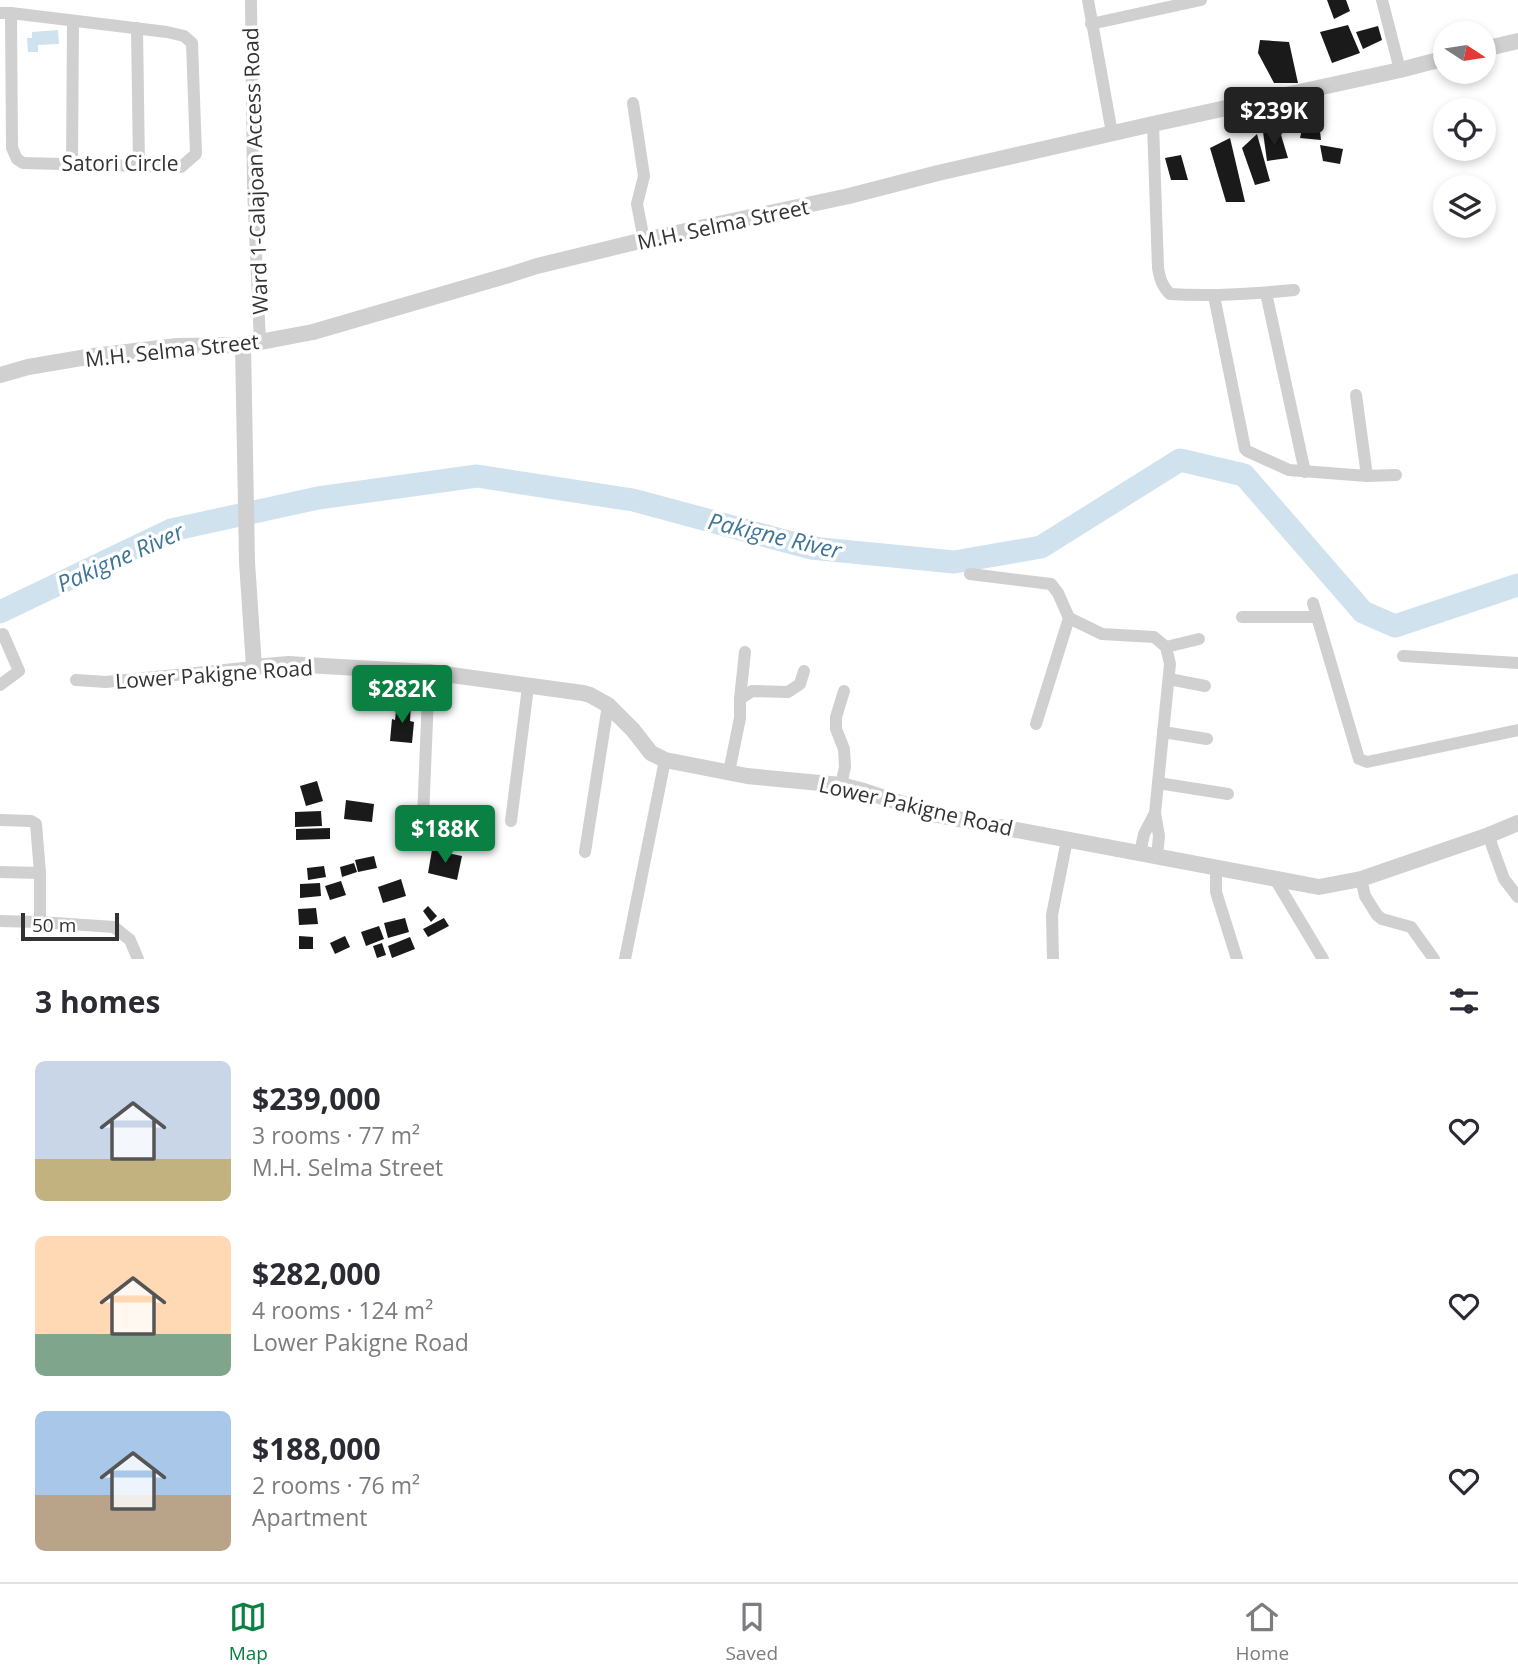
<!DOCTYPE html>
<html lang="en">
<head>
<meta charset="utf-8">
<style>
  :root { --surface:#fff; --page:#f2f2f3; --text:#2b2b33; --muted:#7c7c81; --line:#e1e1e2; --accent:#0b8043 }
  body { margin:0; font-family:"Open Sans",sans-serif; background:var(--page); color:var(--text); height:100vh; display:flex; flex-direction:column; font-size:26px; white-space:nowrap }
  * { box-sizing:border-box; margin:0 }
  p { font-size:23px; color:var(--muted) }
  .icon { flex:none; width:38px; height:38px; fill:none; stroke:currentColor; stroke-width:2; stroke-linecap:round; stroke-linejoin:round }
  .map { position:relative; height:959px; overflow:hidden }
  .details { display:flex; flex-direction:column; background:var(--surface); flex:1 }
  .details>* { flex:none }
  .needle { width:46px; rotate:102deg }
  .controls { position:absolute; left:1433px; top:21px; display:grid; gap:14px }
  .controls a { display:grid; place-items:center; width:63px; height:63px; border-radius:50%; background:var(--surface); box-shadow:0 4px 10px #0003; font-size:35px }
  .scale { position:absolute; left:21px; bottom:18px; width:98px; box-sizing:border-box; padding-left:7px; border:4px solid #333; border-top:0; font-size:19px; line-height:24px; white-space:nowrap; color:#333; -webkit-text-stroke:5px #fff; paint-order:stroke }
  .price { position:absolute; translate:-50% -60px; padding:0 16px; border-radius:7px; background:var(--accent); color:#fff; font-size:23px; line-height:46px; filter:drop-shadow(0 2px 4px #0008) }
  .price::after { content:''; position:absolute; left:50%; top:42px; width:21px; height:16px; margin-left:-10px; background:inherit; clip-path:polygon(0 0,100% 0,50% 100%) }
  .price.active { background:#222; color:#fff }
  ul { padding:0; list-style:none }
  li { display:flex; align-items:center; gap:21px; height:175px; padding:0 35px }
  li span { display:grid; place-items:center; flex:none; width:196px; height:140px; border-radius:10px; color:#555 }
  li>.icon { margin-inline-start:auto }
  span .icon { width:84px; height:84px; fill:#fffc; stroke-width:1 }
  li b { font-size:30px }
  h2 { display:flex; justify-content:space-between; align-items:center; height:84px; padding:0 35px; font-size:30px }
  .tabs { display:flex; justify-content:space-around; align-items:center; height:98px; border-top:2px solid var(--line); background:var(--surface); font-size:19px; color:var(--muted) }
  .tabs a { display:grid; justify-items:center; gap:4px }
  .tabs .active { color:var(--accent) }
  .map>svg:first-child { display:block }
</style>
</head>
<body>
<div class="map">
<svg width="1518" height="959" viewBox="0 0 1518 959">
  <rect width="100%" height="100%" fill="#fff"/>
  <!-- water -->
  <polygon fill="#cfe2ee" points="58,30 59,44 38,45 38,52 28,52 27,38 32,38 32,32"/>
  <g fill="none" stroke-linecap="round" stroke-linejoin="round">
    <!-- river -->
    <polyline stroke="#cfe2ee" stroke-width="23" points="0,612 171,530 318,498 477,476 633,500 811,548 954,562 1041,547 1180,460 1244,475 1363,612 1395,626 1518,585"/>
  </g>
  <!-- building -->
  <g fill="#1a1a1a">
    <polygon points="1327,0 1346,0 1350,11 1334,19"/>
    <polygon points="1348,25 1360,53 1332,63 1320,32"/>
    <polygon points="1378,26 1382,40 1363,49 1356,32"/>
    <polygon points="1260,40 1289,42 1298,83 1274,83 1258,53"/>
    <polygon points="1319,122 1321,140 1300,138 1303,125"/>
    <polygon points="1263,132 1281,135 1288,158 1267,161"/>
    <polygon points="1257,134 1270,181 1255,185 1242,148"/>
    <polygon points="1230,138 1245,202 1226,202 1210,148"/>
    <polygon points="1320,145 1343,149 1340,164 1323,161"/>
    <polygon points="1181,155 1188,180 1171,180 1165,158"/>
    <polygon points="397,703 411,705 410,721 414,722 412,743 390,741 392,719 395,720"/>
    <polygon points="317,781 323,801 306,806 300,786"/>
    <polygon points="346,800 374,804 372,822 344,819"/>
    <polygon points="321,811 322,826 295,827 295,812"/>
    <polygon points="398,811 418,813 415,840 395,838"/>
    <polygon points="330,828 330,839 296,840 296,829"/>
    <polygon points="432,850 462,856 457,880 428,873"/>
    <polygon points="374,856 377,868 358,872 355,860"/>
    <polygon points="354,863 357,872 342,877 340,867"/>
    <polygon points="324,866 326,877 308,880 307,868"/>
    <polygon points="401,879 406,896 383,903 378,887"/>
    <polygon points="341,881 346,895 330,900 325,886"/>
    <polygon points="320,883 321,896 300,898 300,884"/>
    <polygon points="428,906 437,916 431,922 423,911"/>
    <polygon points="316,908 318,924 299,925 298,909"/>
    <polygon points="405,918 409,932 388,938 384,923"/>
    <polygon points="444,918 449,926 428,937 423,929"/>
    <polygon points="379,926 384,939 366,946 361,932"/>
    <polygon points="299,936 313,937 313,949 299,949"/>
    <polygon points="345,936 350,947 335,954 330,943"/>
    <polygon points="410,937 415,949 392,958 388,946"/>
    <polygon points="382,943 386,955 377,958 373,946"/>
  </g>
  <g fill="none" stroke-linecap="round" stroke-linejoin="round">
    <!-- minor -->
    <g stroke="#d0d0d0" stroke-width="12">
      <polyline points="251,0 253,188 260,342"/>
      <polyline points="1088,0 1112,133"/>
      <polyline points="1382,0 1400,70"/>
      <polyline points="0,13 11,13 167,32 184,36 192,43 196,154 181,167 23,163 17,159 12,148 11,13"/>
      <polyline points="1091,24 1201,0"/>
      <polyline points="137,28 139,166"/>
      <polyline points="633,103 644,176 637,204 644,240"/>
      <path d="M1153,124L1158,268C1160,279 1162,286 1170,294C1212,297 1253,294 1294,290"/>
      <polyline points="72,165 73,21"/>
      <polyline points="1266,293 1305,472"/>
      <polyline points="1214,296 1245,449 1247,451 1289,470 1367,476 1396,475"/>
      <polyline points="1356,395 1367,476"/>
      <polyline points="970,574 1051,584 1058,593 1069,618"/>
      <polyline points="1313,603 1359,759 1367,762 1518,730"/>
      <polyline points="1242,617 1317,617"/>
      <polyline points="1166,647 1199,639"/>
      <polyline points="1403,656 1518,663"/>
      <polyline points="1169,679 1205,686"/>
      <polyline points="76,680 106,682 254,667"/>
      <polyline points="0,685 19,671 3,634"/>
      <polyline points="740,699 752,691 788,692 800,684 804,671"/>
      <polyline points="1036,724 1069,618 1102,634 1154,637 1166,647 1170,664 1155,813"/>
      <polyline points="1163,732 1207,739"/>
      <polyline points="729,772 740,718 740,699 745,652"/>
      <polyline points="1158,783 1228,794"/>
      <polyline points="841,785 845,767 844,749 836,729 836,717 844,691"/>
      <polyline points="0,820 31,821 36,824 40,873 40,922"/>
      <polyline points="511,821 528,687"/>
      <polyline points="1489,835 1492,846 1504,879 1518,897"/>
      <polyline points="422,842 429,672"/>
      <polyline points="585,852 608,705"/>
      <polyline points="1140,853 1144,834 1155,813 1159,836 1157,856"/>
      <polyline points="1216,867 1216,892 1237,959"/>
      <polyline points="0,872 40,873"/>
      <polyline points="1275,879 1323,959"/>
      <polyline points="1361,879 1365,896 1377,915 1382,919 1411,927 1434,959"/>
      <polyline points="0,921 40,922 114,927 130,940 138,959"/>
      <polyline points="625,959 665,760"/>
      <polyline points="1053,959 1052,915 1067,840"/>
    </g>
    <!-- tertiary -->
    <g stroke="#d0d0d0" stroke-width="16">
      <polyline points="1484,49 1518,41"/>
      <polyline points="243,345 247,562 254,667 288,664 429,672 583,693 590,695 608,705 633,730 651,753 665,760 747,776 841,785 864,791 937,815 1319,887 1361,879 1489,835 1518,823"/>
      <polyline points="0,375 28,367 93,356 177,346 243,345 260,342 313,332 509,275 537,266 644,240 849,196 938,173 1153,124 1400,70 1446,58"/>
    </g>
  </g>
  <g text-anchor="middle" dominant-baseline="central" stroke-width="7" stroke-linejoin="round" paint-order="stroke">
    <!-- street labels -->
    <g font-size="21" fill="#333" stroke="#fff">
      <text x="120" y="163">Satori Circle</text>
      <text transform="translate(255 171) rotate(-92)">Ward 1-Calajoan Access Road</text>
      <text transform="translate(723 224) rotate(-12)">M.H. Selma Street</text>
      <text transform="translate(172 350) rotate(-6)">M.H. Selma Street</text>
      <text transform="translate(214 674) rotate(-4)">Lower Pakigne Road</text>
      <text transform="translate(916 806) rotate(13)">Lower Pakigne Road</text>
    </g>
    <!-- water labels -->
    <g font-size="23" font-style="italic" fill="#3f7597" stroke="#fff">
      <text transform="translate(775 535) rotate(13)">Pakigne River</text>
      <text transform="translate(120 557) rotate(-24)">Pakigne River</text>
    </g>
  </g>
</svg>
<div class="controls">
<a><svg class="needle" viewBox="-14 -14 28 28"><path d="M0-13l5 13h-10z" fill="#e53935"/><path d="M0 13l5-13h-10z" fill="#7c7c81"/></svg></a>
<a><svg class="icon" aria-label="locate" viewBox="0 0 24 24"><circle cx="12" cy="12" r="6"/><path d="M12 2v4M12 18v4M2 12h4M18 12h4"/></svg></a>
<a><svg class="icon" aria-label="layers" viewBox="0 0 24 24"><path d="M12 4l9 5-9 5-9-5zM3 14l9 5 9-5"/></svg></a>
</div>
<div class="scale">50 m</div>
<b class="price active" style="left:1274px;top:147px">$239K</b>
<b class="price" style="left:402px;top:725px">$282K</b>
<b class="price" style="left:445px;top:865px">$188K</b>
</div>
<section class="details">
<h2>3 homes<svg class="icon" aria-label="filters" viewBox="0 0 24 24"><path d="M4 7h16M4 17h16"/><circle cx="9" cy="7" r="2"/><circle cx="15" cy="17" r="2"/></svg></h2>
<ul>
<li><span style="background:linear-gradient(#c9d6e8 70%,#c2b280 0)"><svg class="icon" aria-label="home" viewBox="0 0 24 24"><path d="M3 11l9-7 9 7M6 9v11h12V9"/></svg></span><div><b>$239,000</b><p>3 rooms · 77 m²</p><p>M.H. Selma Street</p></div><svg class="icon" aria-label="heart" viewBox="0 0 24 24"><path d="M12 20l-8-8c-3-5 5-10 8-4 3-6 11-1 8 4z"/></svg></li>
<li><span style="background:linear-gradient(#ffd9b3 70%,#7fa58c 0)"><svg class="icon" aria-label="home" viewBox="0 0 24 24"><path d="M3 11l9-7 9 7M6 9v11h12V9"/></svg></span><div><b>$282,000</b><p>4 rooms · 124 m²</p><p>Lower Pakigne Road</p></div><svg class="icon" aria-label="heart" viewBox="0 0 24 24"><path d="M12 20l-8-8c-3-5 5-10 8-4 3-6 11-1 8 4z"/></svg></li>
<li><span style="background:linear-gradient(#a9c7e8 60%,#b9a48a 0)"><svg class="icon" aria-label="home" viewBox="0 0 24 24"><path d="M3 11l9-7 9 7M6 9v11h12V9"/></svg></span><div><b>$188,000</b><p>2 rooms · 76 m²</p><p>Apartment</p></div><svg class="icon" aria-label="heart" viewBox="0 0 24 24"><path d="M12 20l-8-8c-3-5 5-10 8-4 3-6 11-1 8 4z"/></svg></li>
</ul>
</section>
<nav class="tabs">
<a class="active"><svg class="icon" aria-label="map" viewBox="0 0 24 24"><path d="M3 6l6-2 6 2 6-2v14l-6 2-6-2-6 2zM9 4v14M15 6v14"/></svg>Map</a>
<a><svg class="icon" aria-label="saved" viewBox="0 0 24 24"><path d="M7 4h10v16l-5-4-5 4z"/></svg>Saved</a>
<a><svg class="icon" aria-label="home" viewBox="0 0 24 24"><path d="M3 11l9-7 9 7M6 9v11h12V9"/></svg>Home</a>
</nav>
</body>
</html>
